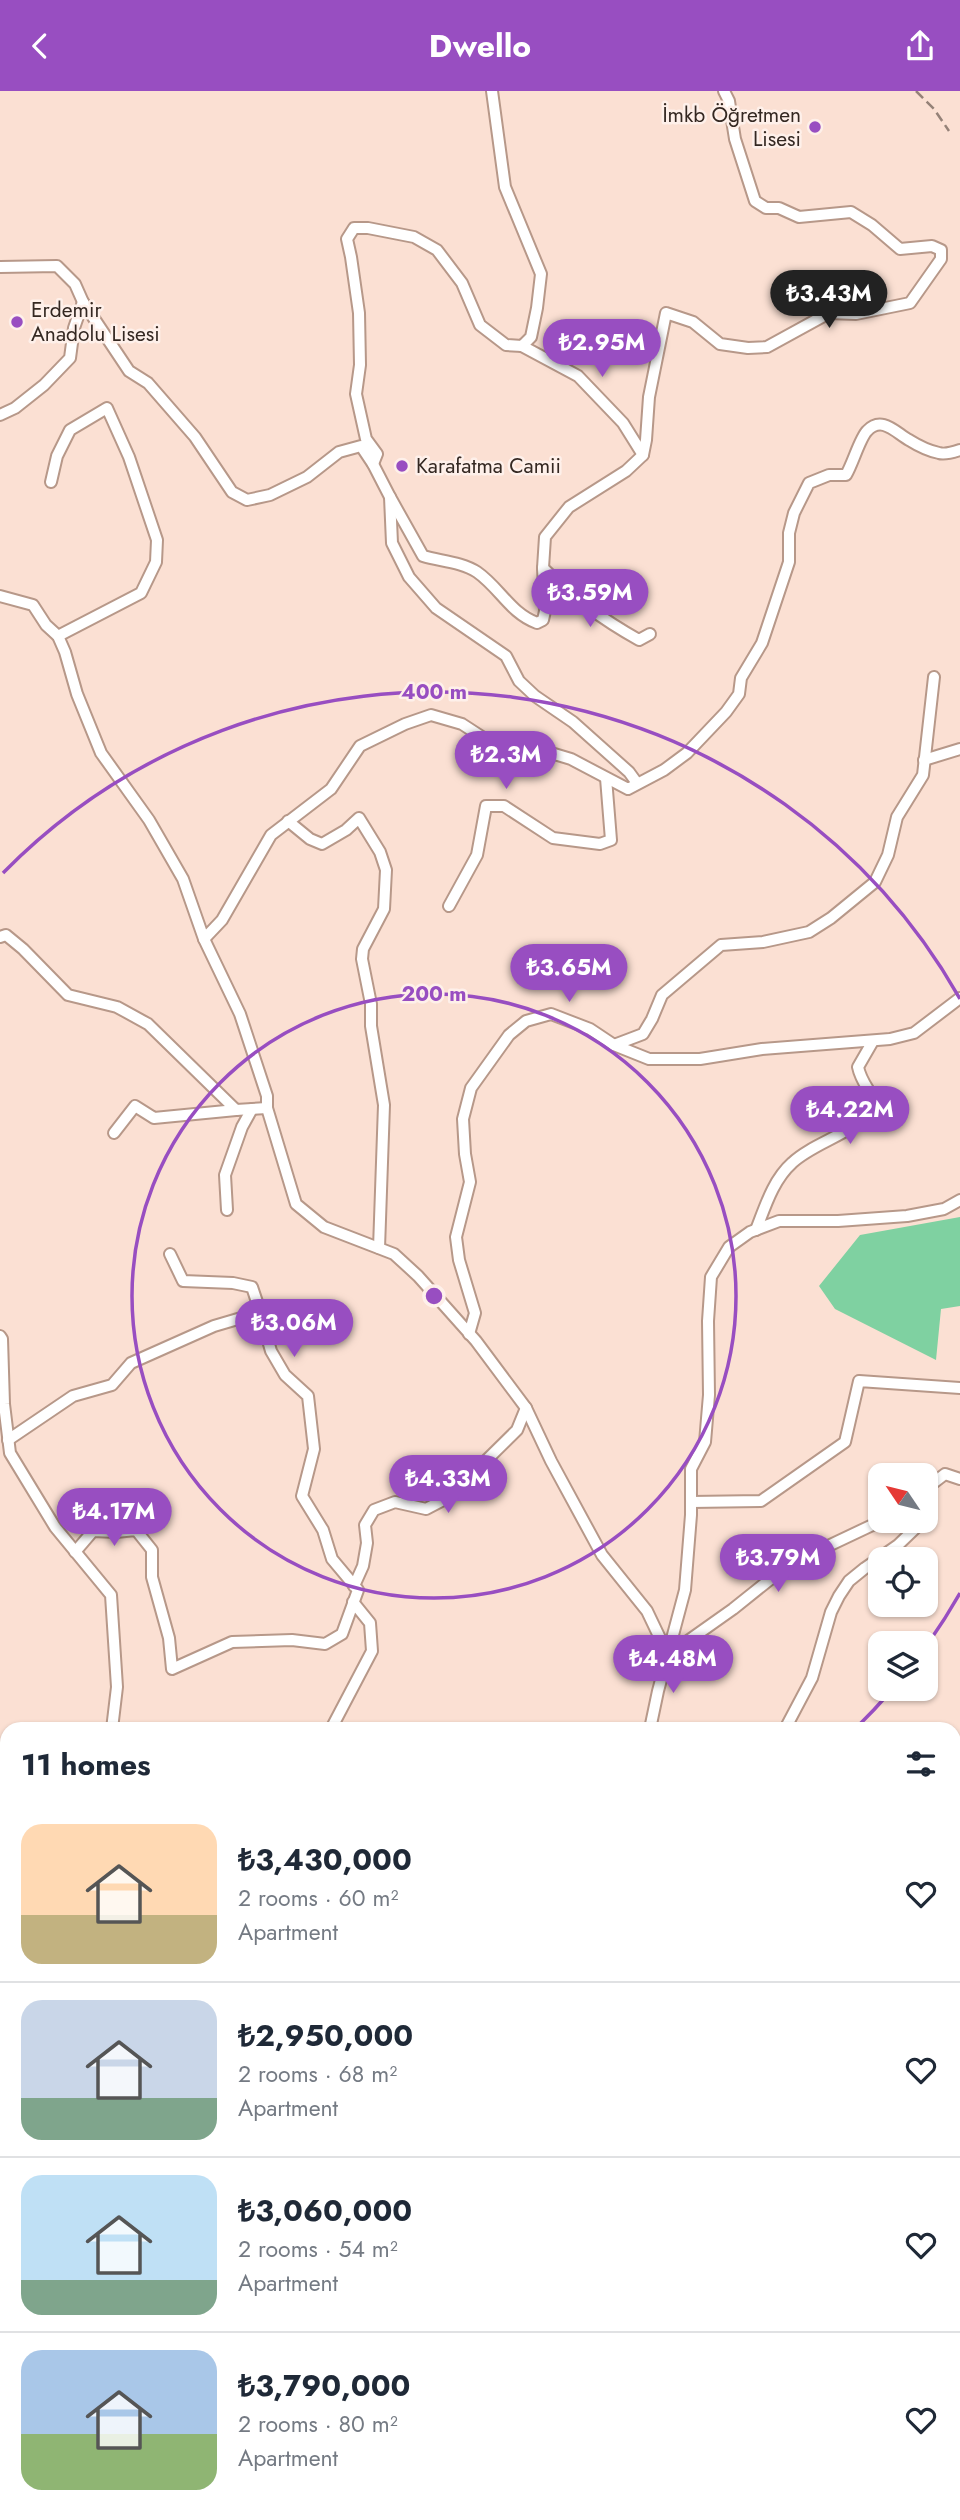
<!DOCTYPE html>
<html lang="en">
<head>
<meta charset="utf-8">
<style>
  :root { --surface:#fff; --page:#f6f6f7; --text:#1f2937; --muted:#747a83; --line:#e0e1e3; --accent:#984ec1 }
  body { margin:0; font-family:Jost,sans-serif; background:var(--page); color:var(--text); height:100vh; display:flex; flex-direction:column; font-size:26px; white-space:nowrap }
  * { box-sizing:border-box; margin:0 }
  p { font-size:23px; color:var(--muted) }
  .icon { flex:none; width:38px; height:38px; fill:none; stroke:currentColor; stroke-width:2; stroke-linecap:round; stroke-linejoin:round }
  .map { position:relative; flex:1; overflow:hidden }
  .side { position:absolute; left:0px; top:1631px; width:961px; height:798px; display:flex; flex-direction:column; background:var(--surface); border-radius:21px 21px 0 0; box-shadow:0 2px 5px #0004 }
  .side>* { flex:none }
  .needle { width:46px; rotate:305deg }
  .tools { position:absolute; left:868px; top:1372px; display:grid; gap:14px }
  .tools a { display:grid; place-items:center; width:70px; height:70px; border-radius:14px; background:var(--surface); box-shadow:0 2px 5px #0004; font-size:35px }
  .price { position:absolute; translate:-50% -60px; padding:0 16px; border-radius:24px; background:var(--accent); color:#fff; font-size:23px; line-height:46px; filter:drop-shadow(0 2px 4px #0008) }
  .price::after { content:''; position:absolute; left:50%; top:42px; width:21px; height:16px; margin-left:-10px; background:inherit; clip-path:polygon(0 0,100% 0,50% 100%) }
  .price.selected { background:#222; color:#fff }
  ul { padding:0; list-style:none }
  li { display:flex; align-items:center; gap:21px; height:175px; padding:0 21px }
  li+li { border-top:2px solid var(--line) }
  li span { display:grid; place-items:center; flex:none; width:196px; height:140px; border-radius:21px; color:#555 }
  li>.icon { margin-inline-start:auto }
  span .icon { width:84px; height:84px; fill:#fffc; stroke-width:1 }
  li b { font-size:30px }
  h2 { display:flex; justify-content:space-between; align-items:center; height:84px; padding:0 21px; font-size:30px }
  header { display:flex; justify-content:space-between; align-items:center; height:91px; padding:0 21px; background:var(--accent); color:#fff; font-size:32px; font-weight:700 }
  .map>svg:first-child { display:block }
</style>
</head>
<body>
<header><svg class="icon" aria-label="back" viewBox="0 0 24 24"><path d="M15 5l-7 7 7 7"/></svg>Dwello<svg class="icon" aria-label="share" viewBox="0 0 24 24"><path d="M12 15V3M7 8l5-5 5 5M5 13v7h14v-7"/></svg></header>
<div class="map">
<svg width="960" height="2429" viewBox="0 0 960 2429">
  <rect width="100%" height="100%" fill="#fbe0d3"/>
  <!-- green -->
  <polygon fill="#7fd1a1" points="960,1126 960,1215 941,1218 936,1269 835,1218 819,1195 860,1144"/>
  <g fill="none" stroke-linecap="round" stroke-linejoin="round">
    <!-- minor casing -->
    <g stroke="#b79889" stroke-width="14">
      <g id="minor">
        <polyline points="0,176 57,175 75,193 83,211 129,280 148,292 195,346 232,401 247,409 270,404 307,386 339,361 361,355 373,373 390,406 392,452 409,486 436,517 506,565 519,590 535,605 573,631 629,681 637,692"/>
        <polyline points="522,255 578,285 623,332 643,364"/>
        <polyline points="0,324 15,317 44,294 70,267 74,237 83,211"/>
        <polyline points="373,373 377,363 366,348 356,303 360,274 359,222 351,166 347,148 354,137 368,137 414,146 437,159 462,192 480,234 506,254 522,255 531,246 537,217 541,183 505,96 492,0"/>
        <polyline points="51,391 57,365 70,339 107,317 129,366 157,449 156,471 141,502 58,545"/>
        <path d="M390,406L423,465C440,470 462,471 477,481C500,497 510,522 537,532L543,529L545,520L543,477L545,446L569,416L626,380L643,364L646,349L649,306L666,222L693,231L720,253L748,257L767,256L829,222L856,223L910,212L941,168V159L932,155L900,158L872,134L851,121L799,126L779,117H766L755,110L735,48L729,10L724,0"/>
        <path d="M543,477C575,508 600,527 639,549L650,543"/>
        <polyline points="0,505 33,514 46,534 58,545 65,561 77,603 101,662 149,729 183,788 204,848 240,923 267,1005 267,1017 296,1113 324,1136 394,1163 418,1185 476,1250 526,1317 551,1370 602,1464 647,1520 668,1564"/>
        <polyline points="924,669 960,658"/>
        <polyline points="288,730 310,748 322,753 346,739 359,727 380,761 386,779 384,818 363,858 362,868 371,913 371,935 384,1014 379,1157"/>
        <polyline points="449,815 477,764 486,715 504,715 553,747 600,753 611,749 606,687"/>
        <polyline points="0,846 6,844 23,858 68,904 117,916 148,933 236,1019 267,1017"/>
        <path d="M204,848L222,829L271,744L331,698L360,655L405,633L431,624L462,633L505,661L527,664L551,662L571,668L628,698L664,679L687,662L726,621L739,603L741,587L762,552L789,471V442L794,422L809,392L829,384H846C853,372 860,347 867,340C882,324 896,342 909,349C917,354 929,360 939,362C945,364 954,361 960,359"/>
        <polyline points="614,954 643,943 652,928 662,904 721,854 763,851 809,841 831,827 875,791 888,764 897,726 923,684 934,586"/>
        <polyline points="114,1042 135,1015 154,1027 236,1019"/>
        <polyline points="227,1119 225,1084 242,1036 252,1018"/>
        <path d="M756,1139C765,1116 773,1089 792,1072C815,1050 861,1041 876,1013C870,999 861,991 858,976L873,950"/>
        <polyline points="469,1243 475,1222 459,1169 456,1146 470,1091 465,1063 463,1028 471,997 509,944 526,930 551,923 590,938 614,954 649,968 700,968 762,958 890,948 914,942 960,907"/>
        <polyline points="0,1245 2,1248 4,1313 10,1362 55,1436 111,1504 117,1596 112,1638"/>
        <polyline points="8,1349 73,1305 112,1294 131,1272 214,1235 248,1225 257,1211 252,1196 233,1192 183,1190 170,1163"/>
        <polyline points="926,1401 932,1393 945,1383 960,1388"/>
        <polyline points="691,1411 761,1410 845,1351 859,1290 960,1297"/>
        <polyline points="926,1412 926,1422"/>
        <polyline points="75,1461 93,1440 116,1441 136,1439 152,1459 152,1486 169,1547 172,1578 232,1551 292,1549 325,1553 342,1543 358,1499 332,1468 323,1439 302,1405 314,1358 308,1305 285,1284 271,1260 257,1211"/>
        <polyline points="354,1495 363,1475 367,1452 365,1434 374,1419 395,1411 426,1418 449,1406 517,1339 526,1317"/>
        <polyline points="668,1564 733,1518 788,1474 881,1430"/>
        <polyline points="331,1638 372,1560 370,1532 353,1511"/>
        <polyline points="650,1638 658,1600 685,1499 691,1424 691,1378 705,1351 709,1304 708,1230 711,1186 729,1156 750,1141 779,1130 838,1130 907,1125 944,1118 960,1109"/>
        <polyline points="785,1638 812,1587 831,1521 839,1505 849,1490 865,1477 898,1454 923,1430"/>
        <polyline points="954,2200 960,2196"/>
        <polyline points="0,2248 7,2242"/>
        <polyline points="954,2317 960,2264"/>
        <polyline points="954,2399 960,2397"/>
        <polyline points="401,2422 402,2429"/>
        <polyline points="639,2422 642,2429"/>
        <polyline points="200,2429 210,2422"/>
        <polyline points="258,2429 261,2422"/>
      </g>
    </g>
    <!-- minor -->
    <use href="#minor" stroke="#fff" stroke-width="10"/>
    <!-- rail -->
    <polyline stroke="#958278" stroke-width="2.5" stroke-dasharray="10 5" stroke-linecap="butt" points="916,0 934,18 949,40"/>
  </g>
  <!-- distance rings -->
  <g fill="none" stroke="#984ec1" stroke-width="3.5">
    <circle cx="434" cy="1205" r="302"/>
    <path d="M960 1502A604 604 0 0 1 929 1551M890 1601A604 604 0 0 1 857 1636M3 782A604 604 0 0 1 960 908"/>
  </g>
  <!-- markers -->
  <g fill="#984ec1" stroke="#fef0ea" stroke-width="2.5">
    <circle cx="815" cy="36" r="7"/>
    <circle cx="17" cy="231" r="7"/>
    <circle cx="402" cy="375" r="7"/>
  </g>
  <g text-anchor="middle" dominant-baseline="central" stroke-width="5" stroke-linejoin="round" paint-order="stroke">
    <!-- poi labels -->
    <g font-size="21" fill="#342822" stroke="#fef0ea" text-anchor="start">
      <text x="801" y="24" text-anchor="end">İmkb Öğretmen<tspan x="801" dy="24">Lisesi</tspan></text>
      <text x="31" y="219">Erdemir<tspan x="31" dy="24">Anadolu Lisesi</tspan></text>
      <text x="416" y="375">Karafatma Camii</text>
    </g>
  </g>
  <circle cx="434" cy="1205" r="10" fill="#984ec1" stroke="#fef0ea" stroke-width="3.5"/>
  <g font-size="21" text-anchor="middle" font-weight="bold" fill="#984ec1" stroke="#fef0ea" stroke-width="5" stroke-linejoin="round" paint-order="stroke">
    <text x="434" y="608">400 m</text>
    <text x="434" y="910">200 m</text>
  </g>
</svg>
<div class="tools">
<a><svg class="needle" viewBox="-14 -14 28 28"><path d="M0-13l5 13h-10z" fill="#e53935"/><path d="M0 13l5-13h-10z" fill="#747a83"/></svg></a>
<a><svg class="icon" aria-label="locate" viewBox="0 0 24 24"><circle cx="12" cy="12" r="6"/><path d="M12 2v4M12 18v4M2 12h4M18 12h4"/></svg></a>
<a><svg class="icon" aria-label="layers" viewBox="0 0 24 24"><path d="M12 4l9 5-9 5-9-5zM3 14l9 5 9-5"/></svg></a>
</div>
<b class="price selected" style="left:829px;top:239px">₺3.43M</b>
<b class="price" style="left:602px;top:288px">₺2.95M</b>
<b class="price" style="left:590px;top:538px">₺3.59M</b>
<b class="price" style="left:506px;top:700px">₺2.3M</b>
<b class="price" style="left:569px;top:913px">₺3.65M</b>
<b class="price" style="left:850px;top:1055px">₺4.22M</b>
<b class="price" style="left:294px;top:1268px">₺3.06M</b>
<b class="price" style="left:448px;top:1424px">₺4.33M</b>
<b class="price" style="left:114px;top:1457px">₺4.17M</b>
<b class="price" style="left:778px;top:1503px">₺3.79M</b>
<b class="price" style="left:673px;top:1604px">₺4.48M</b>
<section class="side">
<h2>11 homes<svg class="icon" aria-label="filters" viewBox="0 0 24 24"><path d="M4 7h16M4 17h16"/><circle cx="9" cy="7" r="2"/><circle cx="15" cy="17" r="2"/></svg></h2>
<ul>
<li><span style="background:linear-gradient(#ffd9b3 65%,#c2b280 0)"><svg class="icon" aria-label="home" viewBox="0 0 24 24"><path d="M3 11l9-7 9 7M6 9v11h12V9"/></svg></span><div><b>₺3,430,000</b><p>2 rooms · 60 m²</p><p>Apartment</p></div><svg class="icon" aria-label="heart" viewBox="0 0 24 24"><path d="M12 20l-8-8c-3-5 5-10 8-4 3-6 11-1 8 4z"/></svg></li>
<li><span style="background:linear-gradient(#c9d6e8 70%,#7fa58c 0)"><svg class="icon" aria-label="home" viewBox="0 0 24 24"><path d="M3 11l9-7 9 7M6 9v11h12V9"/></svg></span><div><b>₺2,950,000</b><p>2 rooms · 68 m²</p><p>Apartment</p></div><svg class="icon" aria-label="heart" viewBox="0 0 24 24"><path d="M12 20l-8-8c-3-5 5-10 8-4 3-6 11-1 8 4z"/></svg></li>
<li><span style="background:linear-gradient(#bfe0f5 75%,#7fa58c 0)"><svg class="icon" aria-label="home" viewBox="0 0 24 24"><path d="M3 11l9-7 9 7M6 9v11h12V9"/></svg></span><div><b>₺3,060,000</b><p>2 rooms · 54 m²</p><p>Apartment</p></div><svg class="icon" aria-label="heart" viewBox="0 0 24 24"><path d="M12 20l-8-8c-3-5 5-10 8-4 3-6 11-1 8 4z"/></svg></li>
<li><span style="background:linear-gradient(#a9c7e8 60%,#8fb573 0)"><svg class="icon" aria-label="home" viewBox="0 0 24 24"><path d="M3 11l9-7 9 7M6 9v11h12V9"/></svg></span><div><b>₺3,790,000</b><p>2 rooms · 80 m²</p><p>Apartment</p></div><svg class="icon" aria-label="heart" viewBox="0 0 24 24"><path d="M12 20l-8-8c-3-5 5-10 8-4 3-6 11-1 8 4z"/></svg></li>
</ul>
</section>
</div>
</body>
</html>
